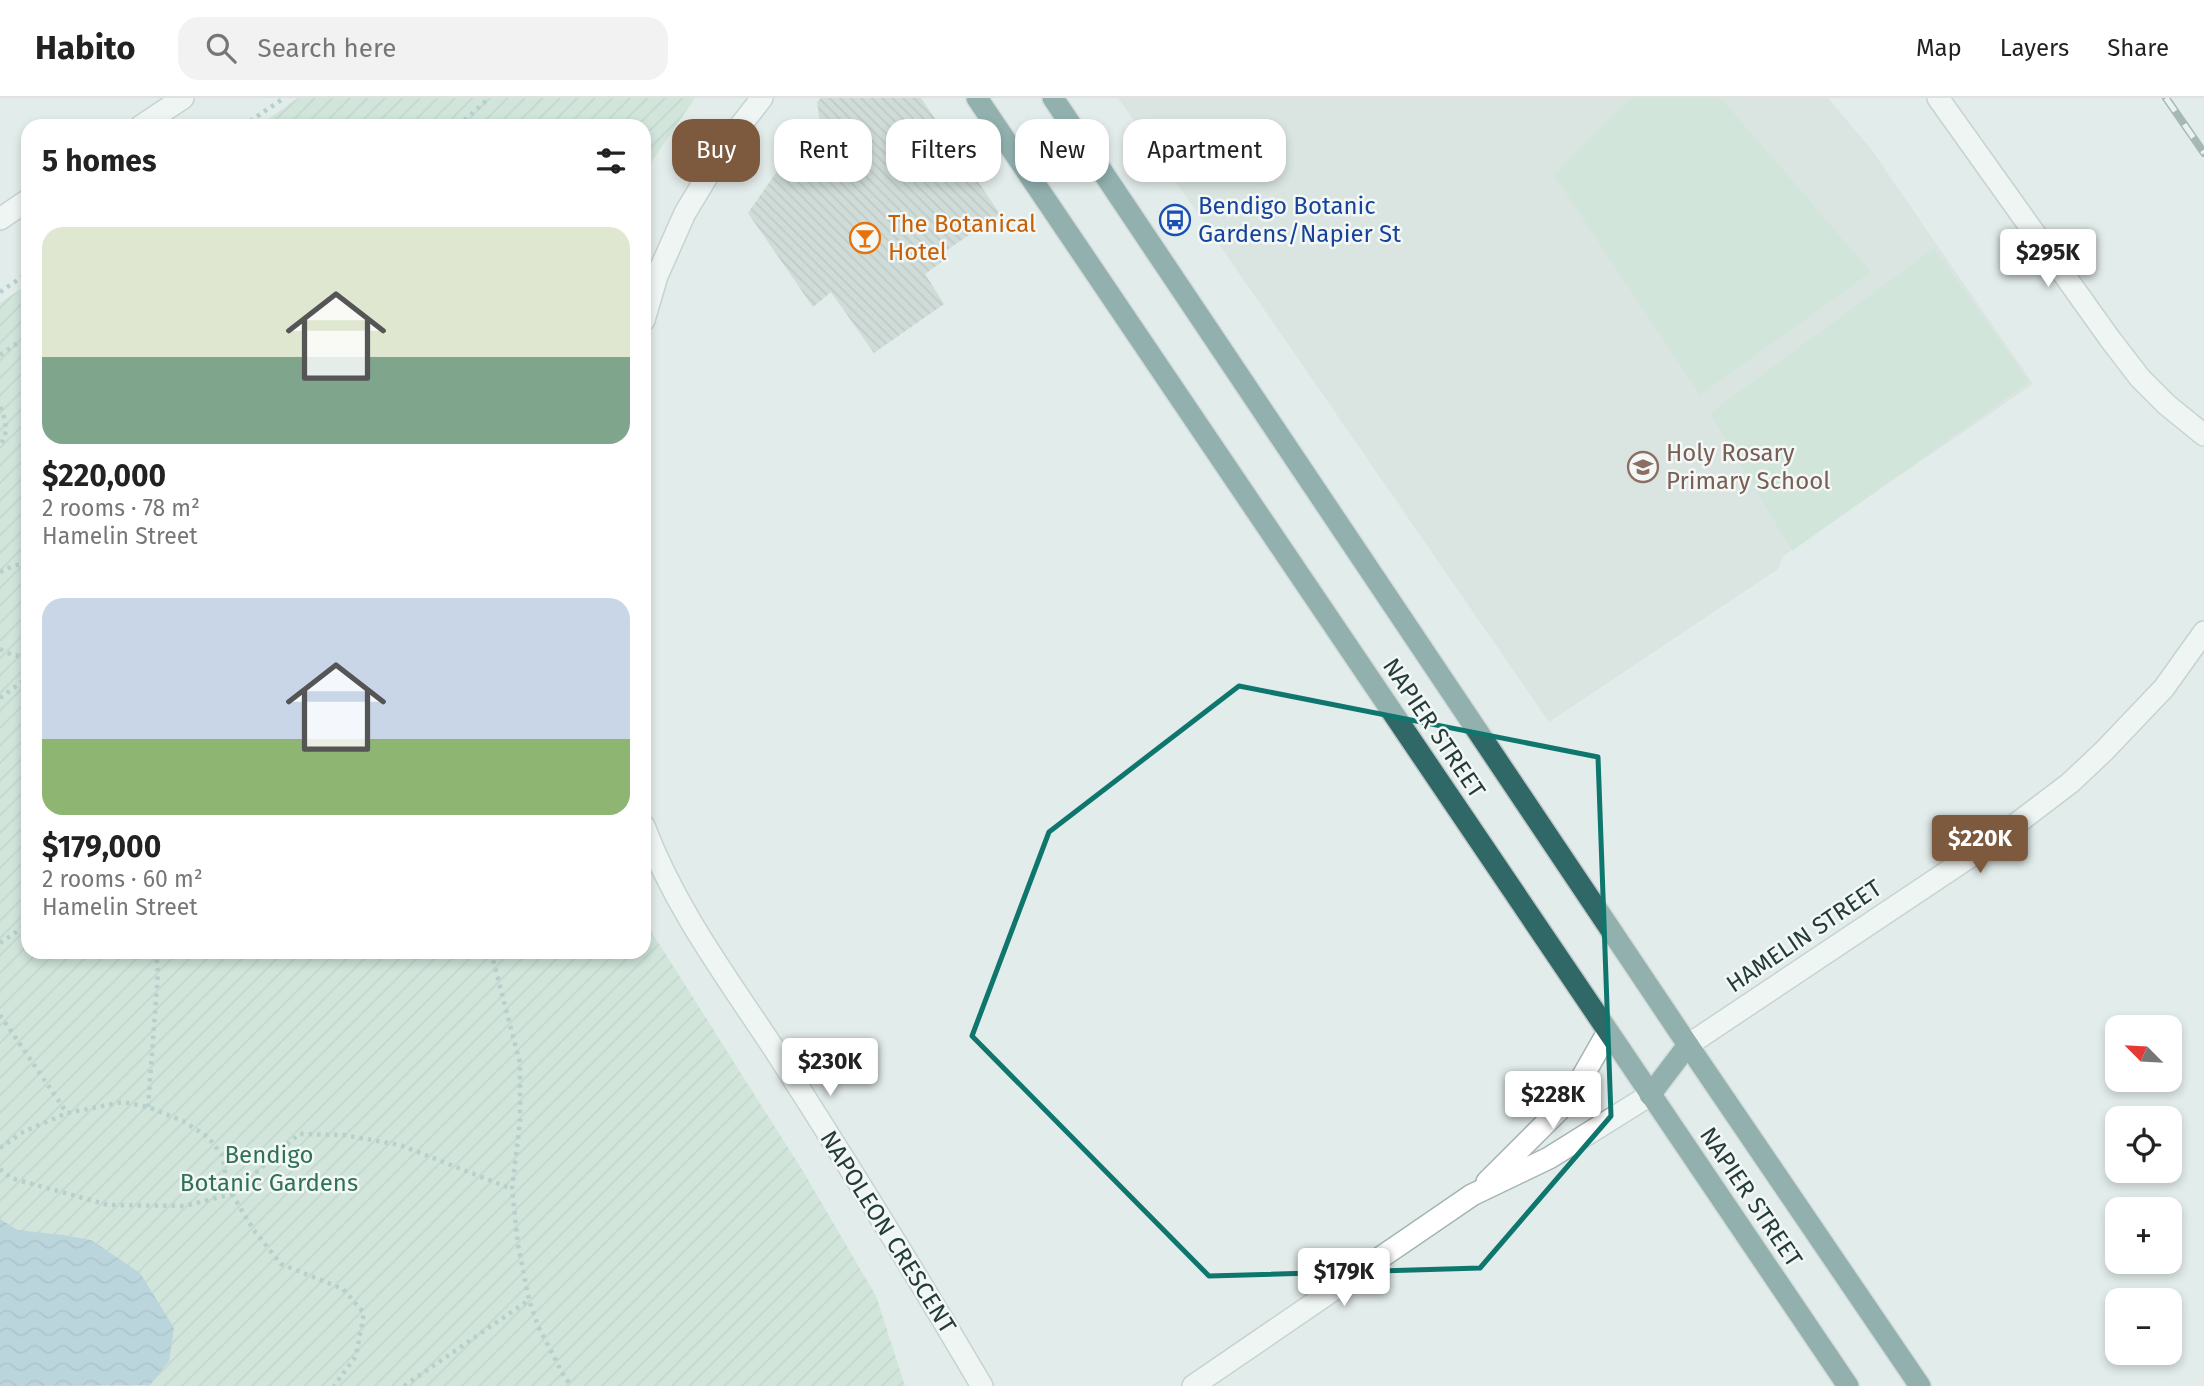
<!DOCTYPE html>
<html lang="en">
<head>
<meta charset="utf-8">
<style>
  :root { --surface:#fff; --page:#f2f2f2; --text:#222; --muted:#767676; --line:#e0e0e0; --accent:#7d5a3e }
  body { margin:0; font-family:"Fira Sans",sans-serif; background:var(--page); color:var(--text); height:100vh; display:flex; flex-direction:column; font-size:26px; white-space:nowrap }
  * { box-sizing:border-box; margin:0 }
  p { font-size:23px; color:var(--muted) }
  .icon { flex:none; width:38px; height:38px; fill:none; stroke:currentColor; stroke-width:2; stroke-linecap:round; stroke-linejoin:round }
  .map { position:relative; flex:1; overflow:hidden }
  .sheet { position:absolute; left:21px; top:21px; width:630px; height:840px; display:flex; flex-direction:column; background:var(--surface); border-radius:21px; box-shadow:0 4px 10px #0003 }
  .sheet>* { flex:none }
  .top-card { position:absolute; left:672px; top:21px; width:665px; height:63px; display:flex; gap:14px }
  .needle { width:46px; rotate:294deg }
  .buttons { position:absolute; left:2105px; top:917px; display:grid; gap:14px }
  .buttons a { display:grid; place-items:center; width:77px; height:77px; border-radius:14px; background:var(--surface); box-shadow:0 4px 10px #0003; font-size:35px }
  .price { position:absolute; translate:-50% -60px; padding:0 16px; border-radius:7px; background:#fff; color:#222; font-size:23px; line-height:46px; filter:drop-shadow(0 2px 4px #0008) }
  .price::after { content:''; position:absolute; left:50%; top:42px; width:21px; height:16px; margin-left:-10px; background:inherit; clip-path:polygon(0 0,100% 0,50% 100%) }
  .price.current { background:var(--accent); color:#fff }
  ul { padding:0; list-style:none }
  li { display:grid; align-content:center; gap:14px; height:371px; padding:0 21px }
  li span { display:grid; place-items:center; height:217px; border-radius:21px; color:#555 }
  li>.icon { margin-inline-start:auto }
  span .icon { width:126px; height:126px; fill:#fffc; stroke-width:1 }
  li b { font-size:30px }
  h2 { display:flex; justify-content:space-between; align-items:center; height:84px; padding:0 21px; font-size:30px }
  .chip { padding:0 24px; border-radius:21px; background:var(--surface); box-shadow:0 4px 10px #0003; font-size:24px; line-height:63px }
  .chip.current { background:var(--accent); color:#fff }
  header { display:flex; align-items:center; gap:42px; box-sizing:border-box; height:98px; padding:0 35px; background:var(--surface); border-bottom:2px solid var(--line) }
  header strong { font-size:33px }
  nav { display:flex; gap:38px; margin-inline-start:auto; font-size:24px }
  .search { width:490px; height:63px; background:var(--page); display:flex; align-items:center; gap:18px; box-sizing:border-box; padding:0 24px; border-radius:21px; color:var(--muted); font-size:26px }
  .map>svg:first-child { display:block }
</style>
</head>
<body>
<header>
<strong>Habito</strong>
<div class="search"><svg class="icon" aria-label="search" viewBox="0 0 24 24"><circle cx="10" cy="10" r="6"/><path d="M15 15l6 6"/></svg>Search here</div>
<nav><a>Map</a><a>Layers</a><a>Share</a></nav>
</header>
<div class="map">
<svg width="2204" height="1288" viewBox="0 0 2204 1288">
  <defs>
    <pattern id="garden-furrows" width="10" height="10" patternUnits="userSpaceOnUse" patternTransform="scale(1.75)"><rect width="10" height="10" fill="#bcdccb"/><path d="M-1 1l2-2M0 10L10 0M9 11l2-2" fill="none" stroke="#a1beaf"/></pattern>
    <pattern id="water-waves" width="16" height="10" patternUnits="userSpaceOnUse" patternTransform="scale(1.75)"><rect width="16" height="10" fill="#8db8cf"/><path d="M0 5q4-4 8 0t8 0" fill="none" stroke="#7397a9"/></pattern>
    <pattern id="building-back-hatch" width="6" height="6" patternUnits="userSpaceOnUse" patternTransform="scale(1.75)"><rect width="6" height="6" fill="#b8c7c3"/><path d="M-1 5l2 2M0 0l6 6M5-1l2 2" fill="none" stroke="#95a39f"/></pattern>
  </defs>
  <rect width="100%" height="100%" fill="#e2ecea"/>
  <!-- built -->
  <polygon fill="#d1dcd9" points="1118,0 1828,0 1871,51 2033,286 1783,458 1778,471 1549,624"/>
  <!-- green -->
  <g fill="#bcdccb">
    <polygon points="1631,0 1721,0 1871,174 1700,297 1554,77"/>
    <polygon points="1934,150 2029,284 1792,453 1710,315"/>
  </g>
  <!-- garden -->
  <g fill="url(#garden-furrows)">
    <polygon points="298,0 695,0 644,75 644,28 258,28"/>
    <polygon points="28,186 28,854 644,854 644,822 804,1075 876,1198 905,1288 0,1288 0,205"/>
  </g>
  <!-- water -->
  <polygon fill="url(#water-waves)" points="0,1121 17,1132 63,1137 91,1142 140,1175 174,1230 169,1263 150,1287 0,1288"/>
  <!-- building -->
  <polygon fill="url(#building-back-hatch)" points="821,0 921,0 1000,116 944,154 947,160 925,176 944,206 874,255 831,194 813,209 748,115 794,49 820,25 817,4"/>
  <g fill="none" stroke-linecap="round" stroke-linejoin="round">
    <!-- minor casing -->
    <g stroke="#a5b4b2" stroke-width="24">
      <g id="minor">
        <polyline points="1938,0 2110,241 2140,280 2167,307 2204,337"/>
        <polyline points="141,28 183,0"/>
        <polyline points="0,121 28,102"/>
        <polyline points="644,222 657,178 685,115 729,42 762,0"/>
        <path d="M644,728C676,813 729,882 778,957C848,1066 916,1176 982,1288"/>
        <polyline points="1688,947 1995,742 2070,685 2104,653 2164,590 2204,534"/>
        <polyline points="1487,1084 1558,1013 1576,990 1608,934"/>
        <polyline points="1193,1288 1472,1097 1549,1060 1650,997"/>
      </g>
    </g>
    <!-- highway casing -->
    <g stroke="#c1c8c8" stroke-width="24">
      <g id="highway">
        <polyline points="977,0 1848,1288"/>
        <polyline points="1053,0 1688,947 1920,1288"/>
        <polyline points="1650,997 1688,947"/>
      </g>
    </g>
    <!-- path -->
    <g stroke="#84aea9" stroke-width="4.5" stroke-dasharray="3.5 5" stroke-linecap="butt">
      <polyline points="243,28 284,0"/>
      <polyline points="458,28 489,0"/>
      <polyline points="0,194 28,175"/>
      <polyline points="0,257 28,238"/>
      <path d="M0,309C6,322 9,335 0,347"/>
      <polyline points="0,474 15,467 28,466"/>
      <polyline points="0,551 12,557 27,559"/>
      <polyline points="0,600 27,580 27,559"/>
      <polyline points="0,845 28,826"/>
      <polyline points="491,854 520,965 520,1023 512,1091 518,1147 529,1202 538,1228 565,1280 572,1288"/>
      <polyline points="0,917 67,1015"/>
      <polyline points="148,1009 158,875 156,854"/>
      <polyline points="0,1050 23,1034 67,1015 123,1004 148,1009 183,1023 208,1039 222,1057 226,1078 232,1096 253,1131 281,1166 343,1191 364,1215 356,1258 334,1288"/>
      <polyline points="0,1071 11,1080 108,1107 185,1108 232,1096 299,1036 344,1037 400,1047 512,1091"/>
      <polyline points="404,1288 529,1202"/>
    </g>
    <!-- minor -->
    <use href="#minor" stroke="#fff" stroke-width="21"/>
    <!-- highway -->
    <use href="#highway" stroke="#306767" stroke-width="21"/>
    <!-- rail casing -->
    <g stroke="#5e7876" stroke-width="8">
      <polyline id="rail" points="2166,0 2204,55"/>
    </g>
    <!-- rail -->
    <use href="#rail" stroke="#f3f8f7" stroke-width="5" stroke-dasharray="16" stroke-linecap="butt"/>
  </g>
  <!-- marked area -->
  <path d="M0 0H2204V1288H0ZM1239,588L1598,659L1611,1018L1480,1170L1209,1178L972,938L1049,734Z" fill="#e2ecea" fill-opacity=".55" fill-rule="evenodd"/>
  <path fill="none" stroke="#0f766e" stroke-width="5" stroke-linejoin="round" d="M1239,588L1598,659L1611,1018L1480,1170L1209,1178L972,938L1049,734Z"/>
  <!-- icons -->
  <defs>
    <g id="bus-ring" transform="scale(1.575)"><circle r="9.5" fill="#f3f8f7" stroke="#1a4fb4" stroke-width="1.5"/><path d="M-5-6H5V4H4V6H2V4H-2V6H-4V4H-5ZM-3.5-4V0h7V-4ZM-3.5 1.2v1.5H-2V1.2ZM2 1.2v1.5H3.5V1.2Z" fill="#1a4fb4"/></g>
    <g id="bar-ring" transform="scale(1.575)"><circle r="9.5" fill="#f3f8f7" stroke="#e8710a" stroke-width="1.5"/><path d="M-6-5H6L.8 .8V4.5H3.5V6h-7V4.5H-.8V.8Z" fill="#e8710a"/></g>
    <g id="school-ring" transform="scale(1.575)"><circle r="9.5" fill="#f3f8f7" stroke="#8d6e63" stroke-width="1.5"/><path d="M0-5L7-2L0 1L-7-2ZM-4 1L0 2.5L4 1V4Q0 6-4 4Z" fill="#8d6e63"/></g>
  </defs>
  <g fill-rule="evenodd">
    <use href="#bus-ring" x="1175" y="122"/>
    <use href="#bar-ring" x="865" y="140"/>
    <use href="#school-ring" x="1643" y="369"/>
  </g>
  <g text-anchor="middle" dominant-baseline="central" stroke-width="5" stroke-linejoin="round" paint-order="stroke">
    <!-- transit labels -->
    <g font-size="24" fill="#164399" stroke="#f3f8f7" text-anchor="start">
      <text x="1198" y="108">Bendigo Botanic<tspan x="1198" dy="28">Gardens/Napier St</tspan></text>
    </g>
    <!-- food labels -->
    <g font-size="24" fill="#c56008" stroke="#f3f8f7" text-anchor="start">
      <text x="888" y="126">The Botanical<tspan x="888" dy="28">Hotel</tspan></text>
    </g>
    <!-- education labels -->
    <g font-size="24" fill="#785e54" stroke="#f3f8f7" text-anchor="start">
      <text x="1666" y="355">Holy Rosary<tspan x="1666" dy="28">Primary School</tspan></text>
    </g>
    <!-- street labels -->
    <g font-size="24" fill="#233c3a" stroke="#f3f8f7">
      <text transform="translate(1434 630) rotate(56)">NAPIER STREET</text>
      <text transform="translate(1804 838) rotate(-34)">HAMELIN STREET</text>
      <text transform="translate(1751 1099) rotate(56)">NAPIER STREET</text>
      <text transform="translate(888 1134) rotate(58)">NAPOLEON CRESCENT</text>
    </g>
    <!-- park labels -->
    <g font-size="24" fill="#2f7256" stroke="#f3f8f7">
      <text x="269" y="1057">Bendigo<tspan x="269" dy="28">Botanic Gardens</tspan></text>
    </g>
  </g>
</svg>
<div class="buttons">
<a><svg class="needle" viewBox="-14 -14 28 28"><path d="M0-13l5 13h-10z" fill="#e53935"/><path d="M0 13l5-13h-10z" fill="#767676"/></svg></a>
<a><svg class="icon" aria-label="locate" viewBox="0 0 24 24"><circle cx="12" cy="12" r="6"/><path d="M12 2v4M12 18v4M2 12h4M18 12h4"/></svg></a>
<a>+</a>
<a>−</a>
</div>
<b class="price" style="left:2048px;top:191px">$295K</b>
<b class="price current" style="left:1980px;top:777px">$220K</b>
<b class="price" style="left:830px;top:1000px">$230K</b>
<b class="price" style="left:1553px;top:1033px">$228K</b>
<b class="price" style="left:1344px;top:1210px">$179K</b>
<div class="top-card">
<a class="chip current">Buy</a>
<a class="chip">Rent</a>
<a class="chip">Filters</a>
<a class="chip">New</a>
<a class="chip">Apartment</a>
</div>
<section class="sheet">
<h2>5 homes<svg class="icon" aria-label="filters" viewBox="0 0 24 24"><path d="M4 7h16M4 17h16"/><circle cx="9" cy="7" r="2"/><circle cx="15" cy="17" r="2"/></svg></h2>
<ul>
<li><span style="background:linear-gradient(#dfe7d0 60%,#7fa58c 0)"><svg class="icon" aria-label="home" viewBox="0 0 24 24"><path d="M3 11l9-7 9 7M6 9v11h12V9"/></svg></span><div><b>$220,000</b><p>2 rooms · 78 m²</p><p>Hamelin Street</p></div></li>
<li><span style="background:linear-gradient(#c9d6e8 65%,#8fb573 0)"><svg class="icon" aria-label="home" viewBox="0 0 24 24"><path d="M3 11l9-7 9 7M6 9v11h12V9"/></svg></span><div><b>$179,000</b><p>2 rooms · 60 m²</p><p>Hamelin Street</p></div></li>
</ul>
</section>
</div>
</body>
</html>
